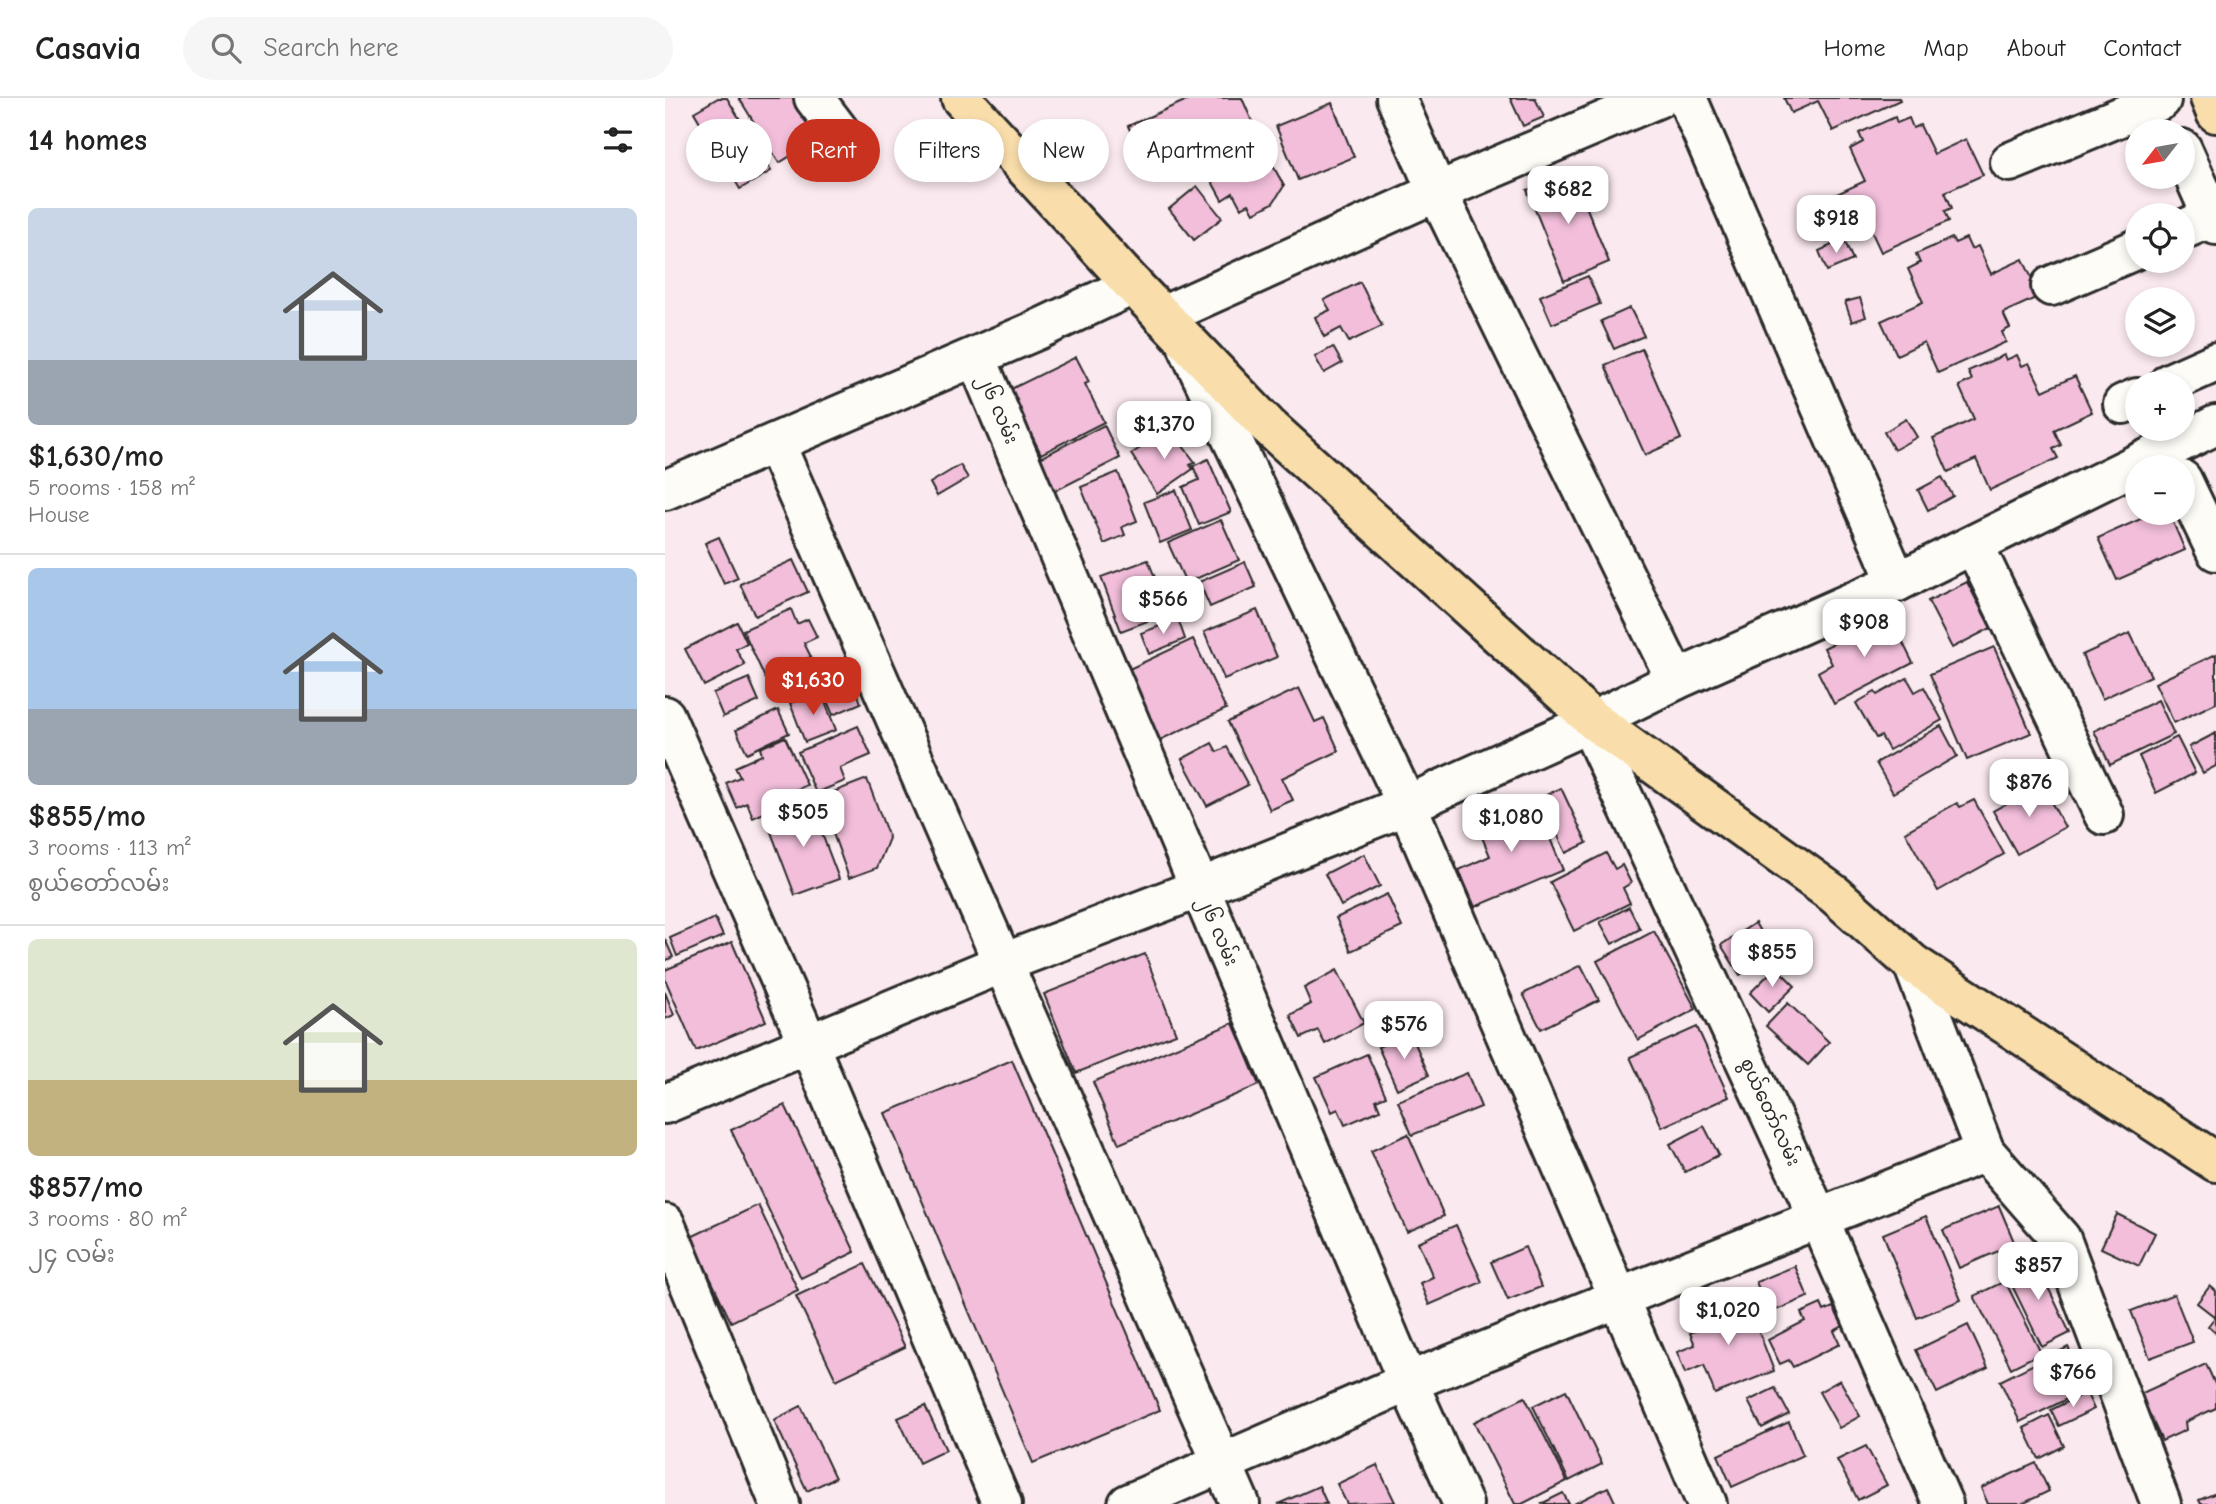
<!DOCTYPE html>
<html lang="en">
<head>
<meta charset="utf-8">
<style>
  :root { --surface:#fff; --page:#f6f6f6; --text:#222; --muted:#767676; --line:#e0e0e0; --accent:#c8321e }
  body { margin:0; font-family:"Comic Neue","Noto Sans Myanmar",sans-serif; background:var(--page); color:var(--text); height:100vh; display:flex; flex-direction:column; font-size:26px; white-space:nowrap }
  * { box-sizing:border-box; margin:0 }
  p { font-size:23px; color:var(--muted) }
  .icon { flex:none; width:38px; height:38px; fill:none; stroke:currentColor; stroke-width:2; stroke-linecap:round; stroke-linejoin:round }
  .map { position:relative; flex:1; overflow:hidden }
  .sheet { display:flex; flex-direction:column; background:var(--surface); width:665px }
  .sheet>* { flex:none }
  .top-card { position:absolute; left:21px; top:21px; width:665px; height:63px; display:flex; gap:14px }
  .needle { width:46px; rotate:239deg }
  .tools { position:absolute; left:1460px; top:21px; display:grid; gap:14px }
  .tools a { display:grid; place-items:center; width:70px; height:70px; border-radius:50%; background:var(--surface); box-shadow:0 4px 10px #0003; font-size:35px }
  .price { position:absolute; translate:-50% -60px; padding:0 16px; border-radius:14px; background:#fff; color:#222; font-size:23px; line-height:46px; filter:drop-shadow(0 2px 4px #0008) }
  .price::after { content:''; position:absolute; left:50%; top:42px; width:21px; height:16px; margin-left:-10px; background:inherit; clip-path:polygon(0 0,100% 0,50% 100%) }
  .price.selected { background:var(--accent); color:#fff }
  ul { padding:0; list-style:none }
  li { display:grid; align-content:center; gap:14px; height:371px; padding:0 28px }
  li+li { border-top:2px solid var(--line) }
  li span { display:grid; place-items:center; height:217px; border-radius:10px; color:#555 }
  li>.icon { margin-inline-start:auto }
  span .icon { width:126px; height:126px; fill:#fffc; stroke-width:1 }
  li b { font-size:30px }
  h2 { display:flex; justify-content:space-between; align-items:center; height:84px; padding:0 28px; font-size:30px }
  .pill { padding:0 24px; border-radius:32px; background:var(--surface); box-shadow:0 4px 10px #0003; font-size:24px; line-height:63px }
  .pill.selected { background:var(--accent); color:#fff }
  header { display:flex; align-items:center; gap:42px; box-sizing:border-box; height:98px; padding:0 35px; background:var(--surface); border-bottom:2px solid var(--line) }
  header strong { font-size:33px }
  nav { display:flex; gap:38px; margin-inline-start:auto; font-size:24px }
  .search { width:490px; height:63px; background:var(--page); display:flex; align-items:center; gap:18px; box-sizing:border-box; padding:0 24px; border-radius:38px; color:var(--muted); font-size:26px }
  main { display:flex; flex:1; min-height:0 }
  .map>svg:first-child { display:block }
</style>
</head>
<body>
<header>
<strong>Casavia</strong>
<div class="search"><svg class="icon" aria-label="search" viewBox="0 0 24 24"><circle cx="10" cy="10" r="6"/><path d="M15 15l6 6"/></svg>Search here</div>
<nav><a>Home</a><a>Map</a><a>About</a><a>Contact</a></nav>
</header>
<main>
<section class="sheet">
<h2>14 homes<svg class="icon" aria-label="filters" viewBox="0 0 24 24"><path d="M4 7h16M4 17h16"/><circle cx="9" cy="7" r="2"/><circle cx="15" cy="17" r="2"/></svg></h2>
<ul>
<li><span style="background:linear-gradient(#c9d6e8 70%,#9aa5b1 0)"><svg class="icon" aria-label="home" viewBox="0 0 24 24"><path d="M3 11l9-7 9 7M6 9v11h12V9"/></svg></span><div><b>$1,630/mo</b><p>5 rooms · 158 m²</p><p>House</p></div></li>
<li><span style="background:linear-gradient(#a9c7e8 65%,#9aa5b1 0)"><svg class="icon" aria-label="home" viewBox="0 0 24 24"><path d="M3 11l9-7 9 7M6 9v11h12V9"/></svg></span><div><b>$855/mo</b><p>3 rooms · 113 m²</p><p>စွယ်တော်လမ်း</p></div></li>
<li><span style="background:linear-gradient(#dfe7d0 65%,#c2b280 0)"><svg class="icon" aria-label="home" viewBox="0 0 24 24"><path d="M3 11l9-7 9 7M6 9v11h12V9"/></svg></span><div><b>$857/mo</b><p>3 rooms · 80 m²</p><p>၂၄ လမ်း</p></div></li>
</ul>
</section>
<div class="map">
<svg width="1551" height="1406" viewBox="0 0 1551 1406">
  <rect width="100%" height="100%" fill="#fae9ee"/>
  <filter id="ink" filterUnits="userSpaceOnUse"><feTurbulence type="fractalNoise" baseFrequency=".0143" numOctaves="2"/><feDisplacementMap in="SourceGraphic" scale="14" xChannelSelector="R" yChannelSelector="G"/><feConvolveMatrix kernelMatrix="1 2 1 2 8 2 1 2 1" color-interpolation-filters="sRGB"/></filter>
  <g filter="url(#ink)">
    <!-- building -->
    <g fill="#f2beda" stroke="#2b2b2b" stroke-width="2">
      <polygon points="53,0 62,0 106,73 75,91 29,14"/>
      <polygon points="74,0 128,0 153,41 114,65"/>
      <polygon points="522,0 577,0 589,28 483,73 463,28 522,2"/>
      <polygon points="845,0 870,0 879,19 858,28"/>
      <polygon points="1119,0 1234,0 1235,2 1168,33 1153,3 1126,15"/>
      <polygon points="667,5 689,59 633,82 611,28"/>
      <polygon points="1230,19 1232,25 1244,20 1248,30 1255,27 1269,56 1301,41 1318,77 1280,94 1287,110 1280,113 1284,123 1216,154 1202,124 1174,136 1159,102 1200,83 1185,51 1198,44 1194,35"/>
      <polygon points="593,40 619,88 608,105 589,115 584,106 576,110 568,95 557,102 545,80 561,71 556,60"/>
      <polygon points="907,74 944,164 899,183 862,92"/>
      <polygon points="532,88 557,120 529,142 504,111"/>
      <polygon points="1287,140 1290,145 1301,140 1306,151 1313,148 1326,176 1358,161 1375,198 1338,215 1345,230 1337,234 1341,244 1273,275 1259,244 1232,257 1216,223 1258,204 1243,171 1255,165 1251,156"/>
      <polygon points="1179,141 1188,162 1162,173 1154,153"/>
      <polygon points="923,178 935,206 887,226 875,198"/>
      <polygon points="695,184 717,228 684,244 676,230 659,239 650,219 665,212 659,202"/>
      <polygon points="1195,200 1201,219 1187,224 1180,204"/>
      <polygon points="965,210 979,238 949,251 936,223"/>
      <polygon points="668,249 677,265 659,275 650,259"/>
      <polygon points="977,251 1016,341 980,357 940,267"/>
      <polygon points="1339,257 1341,262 1352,257 1357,268 1364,265 1378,293 1410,278 1427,314 1389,332 1396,347 1388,351 1393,360 1325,392 1311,361 1283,374 1268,340 1309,321 1294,288 1307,282 1303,273"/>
      <polygon points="411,259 424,284 420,286 439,324 376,356 344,292"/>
      <polygon points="1241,321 1252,339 1229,352 1219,334"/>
      <polygon points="439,327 455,360 390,393 373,361"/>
      <polygon points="505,331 530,364 525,367 528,371 492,396 466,356"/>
      <polygon points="543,361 566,414 534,427 518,389 534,382 528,368"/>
      <polygon points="295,367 303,380 272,398 265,385"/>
      <polygon points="453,374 472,423 457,429 460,437 439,446 416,389"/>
      <polygon points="1277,379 1288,398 1263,412 1253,392"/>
      <polygon points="511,392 527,432 495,445 479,404"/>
      <polygon points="1489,415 1504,415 1520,452 1452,482 1433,440"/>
      <polygon points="556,422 574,462 521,485 503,445"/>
      <polygon points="54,439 73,480 59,486 40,445"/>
      <polygon points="128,462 143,494 90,518 75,486"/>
      <polygon points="483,462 504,515 456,533 436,479"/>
      <polygon points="580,464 591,489 545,509 534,484"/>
      <polygon points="1302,484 1326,530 1287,550 1263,503"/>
      <polygon points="126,511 132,526 143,521 152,539 139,545 146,559 100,580 78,532"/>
      <polygon points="592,512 612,559 559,581 539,534"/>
      <polygon points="1224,517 1248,565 1169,606 1153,574 1167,566 1159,550"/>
      <polygon points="513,521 520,541 484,556 476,535"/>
      <polygon points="72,524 82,545 71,551 80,567 39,588 20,551"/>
      <polygon points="1465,535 1486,578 1437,601 1417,557"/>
      <polygon points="528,541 561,611 495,642 462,572"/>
      <polygon points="1329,549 1366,635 1302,662 1265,576"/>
      <polygon points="1551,556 1551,605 1509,625 1490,585"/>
      <polygon points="146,574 154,592 128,603 121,584"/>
      <polygon points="185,577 196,605 168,617 156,589"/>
      <polygon points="84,580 94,603 58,619 48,595"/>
      <polygon points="1242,580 1250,594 1259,589 1277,622 1224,652 1216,638 1211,640 1191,605 1210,594 1212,597"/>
      <polygon points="634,590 650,624 659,620 674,653 617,680 628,702 605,712 563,624"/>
      <polygon points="156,594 171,632 140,644 125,605"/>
      <polygon points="1493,602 1509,636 1445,667 1429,633"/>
      <polygon points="113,612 124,635 82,655 71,632"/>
      <polygon points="193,628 206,657 175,670 180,683 151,695 133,654"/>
      <polygon points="1276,628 1292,658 1228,695 1211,665"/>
      <polygon points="1551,635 1551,668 1538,675 1524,649"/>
      <polygon points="120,639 142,687 128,693 131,700 88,720 82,705 72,710 61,685 75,679 70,669 97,657 95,650"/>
      <polygon points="1512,639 1530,675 1491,695 1474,658"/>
      <polygon points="547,645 552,654 562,649 583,687 542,708 517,661"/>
      <polygon points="202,681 224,740 212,770 184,780 155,699"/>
      <polygon points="1376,686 1400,729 1352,756 1328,713"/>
      <polygon points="896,690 922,745 901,755 875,700"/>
      <polygon points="1309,702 1339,756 1273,793 1240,734 1292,705 1295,709"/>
      <polygon points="145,704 174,781 130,797 101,721"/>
      <polygon points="870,704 898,772 810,809 794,772 825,758 809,720 833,710 837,718"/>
      <polygon points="941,755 950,771 957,767 966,785 958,790 965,805 909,833 885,784"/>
      <polygon points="699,756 715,788 676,808 660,776"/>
      <polygon points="722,796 737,829 686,853 671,820"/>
      <polygon points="964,809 975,831 947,846 935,824"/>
      <polygon points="50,820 58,838 12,858 5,840"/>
      <polygon points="1090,825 1109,856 1075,877 1056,847"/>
      <polygon points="989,833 1031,911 973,942 932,863"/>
      <polygon points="0,841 8,859 0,863"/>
      <polygon points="67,844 101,923 31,953 0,881 0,872"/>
      <polygon points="480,856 511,936 411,975 379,896"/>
      <polygon points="916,867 934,902 876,931 858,896"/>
      <polygon points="1111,869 1130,888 1103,914 1085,895"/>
      <polygon points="672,872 699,925 660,946 653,932 636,940 625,917 646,906 639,890"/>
      <polygon points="0,894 9,917 0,921"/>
      <polygon points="1123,905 1164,944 1143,967 1101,928"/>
      <polygon points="568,925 594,987 454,1046 428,984"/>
      <polygon points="1032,929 1064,999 997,1029 965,959"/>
      <polygon points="745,934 764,977 732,991 713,949"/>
      <polygon points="702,956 721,998 711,1002 715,1012 680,1027 673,1011 667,1014 651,979"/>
      <polygon points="347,962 495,1312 368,1365 220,1015"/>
      <polygon points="802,975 816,1009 747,1037 733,1003"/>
      <polygon points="120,1007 190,1154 136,1180 66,1032"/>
      <polygon points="1039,1028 1054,1057 1020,1074 1005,1046"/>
      <polygon points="743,1036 779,1118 742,1134 706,1053"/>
      <polygon points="93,1107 133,1192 66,1224 26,1139"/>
      <polygon points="1334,1108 1350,1146 1294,1170 1278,1132"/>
      <polygon points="1452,1116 1490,1135 1474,1168 1436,1150"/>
      <polygon points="1261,1118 1296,1202 1252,1220 1218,1136"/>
      <polygon points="791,1127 817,1184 764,1207 755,1185 768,1179 753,1144"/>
      <polygon points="860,1149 876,1189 843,1202 826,1164"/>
      <polygon points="1369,1160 1405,1235 1377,1249 1340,1173"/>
      <polygon points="200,1166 240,1249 171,1282 131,1198"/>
      <polygon points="1130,1168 1143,1199 1104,1215 1091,1184"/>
      <polygon points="1340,1183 1376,1255 1346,1270 1309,1198"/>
      <polygon points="1545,1188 1551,1193 1551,1235 1543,1228 1550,1219 1532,1205"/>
      <polygon points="1057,1196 1063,1210 1082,1203 1109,1273 1050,1296 1039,1267 1020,1275 1012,1254 1030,1247 1025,1235 1047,1226 1037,1203"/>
      <polygon points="1509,1196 1528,1244 1485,1260 1466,1213"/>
      <polygon points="1156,1206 1159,1213 1168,1209 1178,1228 1169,1233 1175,1246 1128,1269 1124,1262 1115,1266 1103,1242 1140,1223 1136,1215"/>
      <polygon points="1303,1227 1323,1270 1272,1295 1251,1252"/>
      <polygon points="1403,1249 1417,1279 1408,1284 1414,1295 1355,1324 1335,1283"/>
      <polygon points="1541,1266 1551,1288 1551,1310 1520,1324 1521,1332 1497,1343 1475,1296"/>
      <polygon points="1175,1282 1195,1318 1174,1330 1154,1294"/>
      <polygon points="1110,1290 1124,1316 1097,1330 1083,1303"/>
      <polygon points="901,1292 937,1366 904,1383 868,1308"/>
      <polygon points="1421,1294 1429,1311 1394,1328 1386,1312"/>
      <polygon points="860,1299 902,1383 857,1406 850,1406 809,1324"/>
      <polygon points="136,1308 170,1380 142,1393 109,1322"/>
      <polygon points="260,1308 281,1352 254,1365 233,1320"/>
      <polygon points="1384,1317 1399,1348 1374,1361 1359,1330"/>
      <polygon points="1124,1324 1138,1357 1067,1389 1053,1357"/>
      <polygon points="1201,1348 1222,1387 1193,1402 1172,1362"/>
      <polygon points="1371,1365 1384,1393 1357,1406 1323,1406 1316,1390"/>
      <polygon points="712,1367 730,1404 682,1406 672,1386"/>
      <polygon points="654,1388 662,1406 613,1406"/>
      <polygon points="943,1389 951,1406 909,1406"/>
      <polygon points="898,1395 904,1406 876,1406"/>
      <polygon points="1551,1395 1551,1406 1536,1406 1534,1402"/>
    </g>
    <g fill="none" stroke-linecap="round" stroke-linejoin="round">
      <!-- minor casing -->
      <g stroke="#2b2b2b" stroke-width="44">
        <g id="minor">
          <polyline points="149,0 184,46"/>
          <polyline points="731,0 772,94 1011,582"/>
          <polyline points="1022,0 1232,484"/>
          <polyline points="1517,51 1551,127"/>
          <polyline points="1345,64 1496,2"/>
          <polyline points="1517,132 1547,119"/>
          <polyline points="1386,188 1472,151"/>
          <polyline points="497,218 772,94 993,0"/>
          <polyline points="523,249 742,707 1042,1406"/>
          <polyline points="311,259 743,1284 798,1406"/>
          <polyline points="1504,285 1551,264"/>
          <polyline points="1458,306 1472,300"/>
          <polyline points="110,345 575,1406"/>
          <polyline points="1517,382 1551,453"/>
          <polyline points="0,392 372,232 468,187"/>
          <polyline points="1309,447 1439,717"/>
          <polyline points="0,618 144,947 337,1406"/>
          <polyline points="924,625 1153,1119 1278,1406"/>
          <polyline points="0,1006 338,865 535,790 742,707 924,625 1011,582 1232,484 1551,327"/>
          <polyline points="1320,1054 1396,1141 1496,1406"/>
          <polyline points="0,1126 115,1406"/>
          <polyline points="463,1406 743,1284 1320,1054 1248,866"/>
        </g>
      </g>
      <!-- major casing -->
      <g stroke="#2b2b2b" stroke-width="44">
        <g id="major">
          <polyline points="296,0 468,187 603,328 929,623 1169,796 1248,866 1551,1064"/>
          <polyline points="1545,0 1551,15"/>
        </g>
      </g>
      <!-- minor -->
      <use href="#minor" stroke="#fdfcf7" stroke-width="38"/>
      <!-- major -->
      <use href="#major" stroke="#f9deab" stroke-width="38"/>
    </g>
  </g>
  <g text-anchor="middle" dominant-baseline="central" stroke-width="7" stroke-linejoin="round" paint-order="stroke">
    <!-- street labels -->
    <g font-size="19" fill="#2b2b2b" stroke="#fdfcf7">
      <text transform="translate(333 311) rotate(67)">၂၆ လမ်း</text>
      <text transform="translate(553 833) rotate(67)">၂၆ လမ်း</text>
      <text transform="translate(1105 1014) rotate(65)">စွယ်တော်လမ်း</text>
    </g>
  </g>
</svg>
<div class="tools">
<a><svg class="needle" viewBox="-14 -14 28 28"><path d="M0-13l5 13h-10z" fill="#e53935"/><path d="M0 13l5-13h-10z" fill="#767676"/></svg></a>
<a><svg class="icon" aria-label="locate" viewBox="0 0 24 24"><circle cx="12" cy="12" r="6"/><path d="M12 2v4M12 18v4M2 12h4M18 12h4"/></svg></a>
<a><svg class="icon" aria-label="layers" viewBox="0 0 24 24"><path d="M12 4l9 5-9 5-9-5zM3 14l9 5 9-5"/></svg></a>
<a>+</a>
<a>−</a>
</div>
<b class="price" style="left:903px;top:128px">$682</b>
<b class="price" style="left:1171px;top:157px">$918</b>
<b class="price" style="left:499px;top:363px">$1,370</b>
<b class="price" style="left:498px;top:538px">$566</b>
<b class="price" style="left:1199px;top:561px">$908</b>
<b class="price selected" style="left:148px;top:619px">$1,630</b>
<b class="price" style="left:1364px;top:721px">$876</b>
<b class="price" style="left:138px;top:751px">$505</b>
<b class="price" style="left:846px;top:756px">$1,080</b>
<b class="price" style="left:1107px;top:891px">$855</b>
<b class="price" style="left:739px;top:963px">$576</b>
<b class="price" style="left:1373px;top:1204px">$857</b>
<b class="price" style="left:1063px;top:1249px">$1,020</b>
<b class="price" style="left:1408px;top:1311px">$766</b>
<div class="top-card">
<a class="pill">Buy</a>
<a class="pill selected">Rent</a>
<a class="pill">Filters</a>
<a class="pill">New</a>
<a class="pill">Apartment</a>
</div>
</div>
</main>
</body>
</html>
